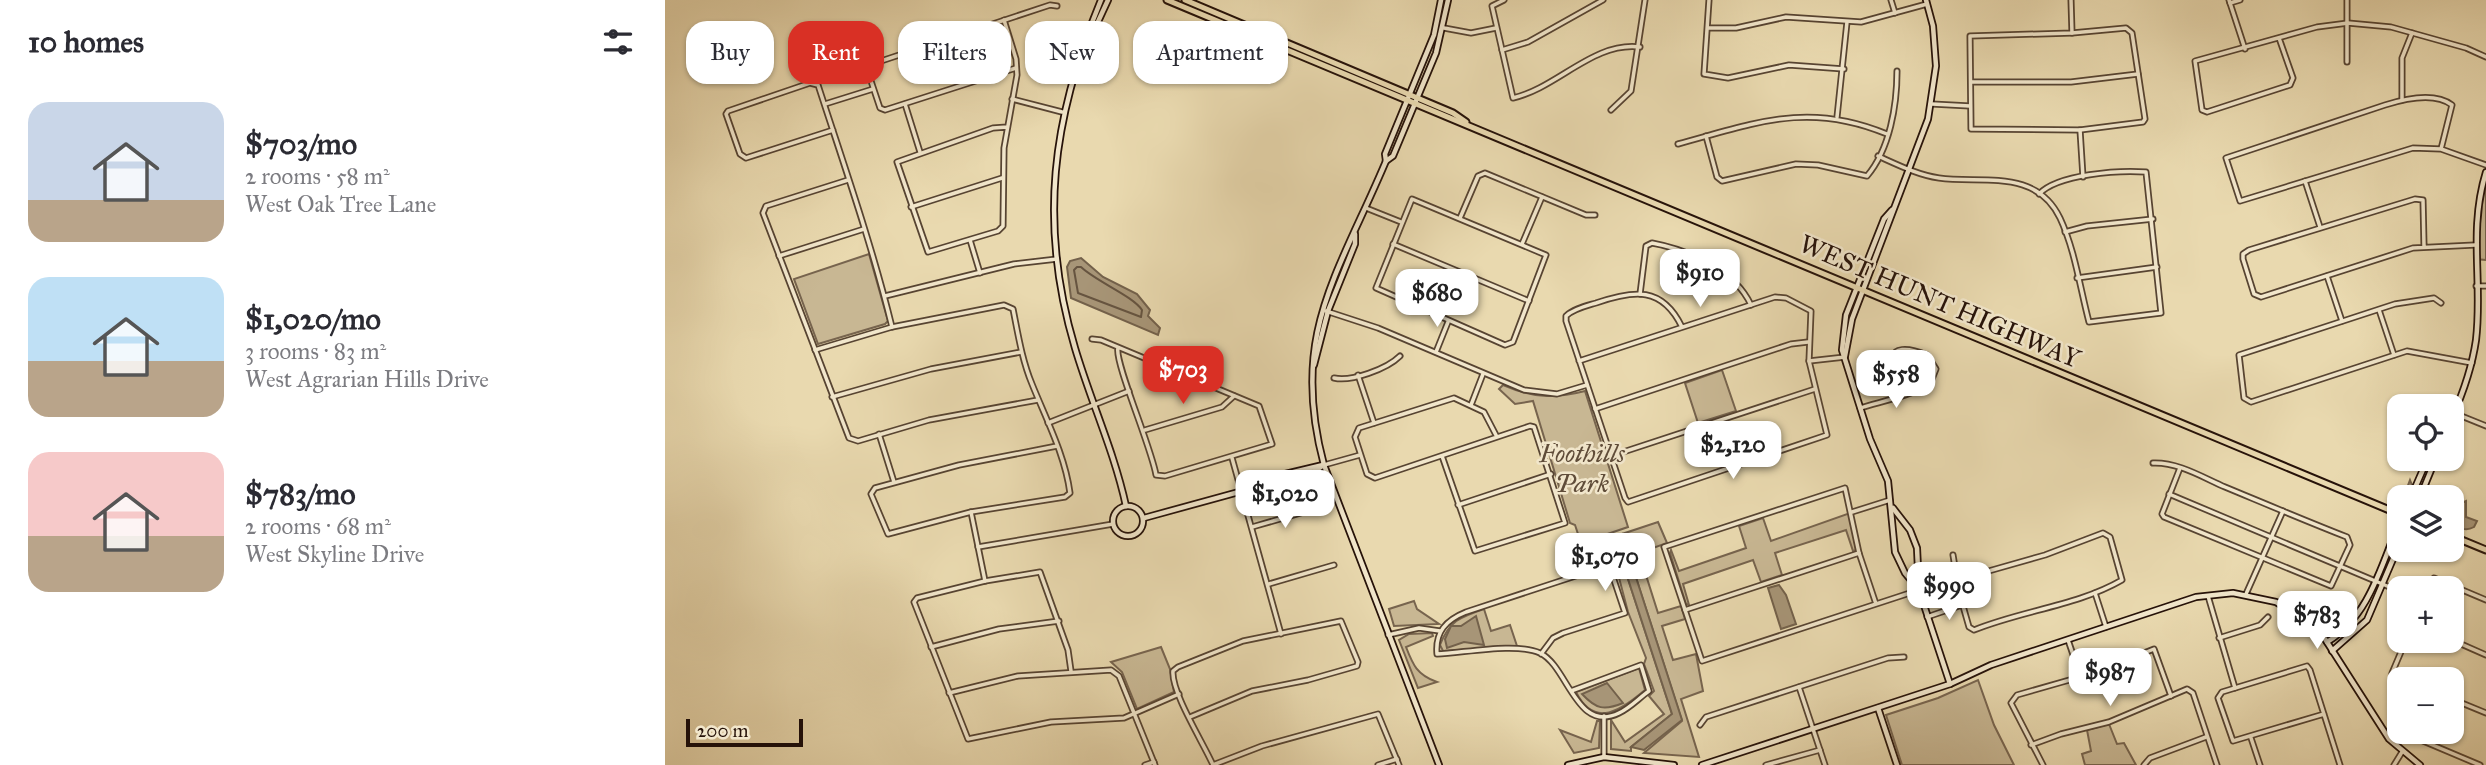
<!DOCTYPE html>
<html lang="en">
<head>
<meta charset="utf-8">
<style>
  :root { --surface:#fff; --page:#f7f7f7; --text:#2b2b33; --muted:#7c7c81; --accent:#d93025 }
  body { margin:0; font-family:"IM FELL Great Primer",serif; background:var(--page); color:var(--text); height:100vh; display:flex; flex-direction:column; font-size:26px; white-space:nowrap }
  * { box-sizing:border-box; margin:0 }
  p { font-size:23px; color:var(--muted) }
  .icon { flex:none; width:38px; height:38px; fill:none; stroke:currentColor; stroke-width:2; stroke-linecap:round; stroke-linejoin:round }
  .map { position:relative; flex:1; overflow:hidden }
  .details { display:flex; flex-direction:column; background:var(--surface); width:665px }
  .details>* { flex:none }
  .top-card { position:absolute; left:21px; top:21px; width:665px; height:63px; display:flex; gap:14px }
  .buttons { position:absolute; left:1722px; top:394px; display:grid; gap:14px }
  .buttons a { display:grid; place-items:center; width:77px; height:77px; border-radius:14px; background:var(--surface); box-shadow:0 2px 5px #0004; font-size:35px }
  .scale { position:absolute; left:21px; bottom:18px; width:117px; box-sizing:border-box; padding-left:7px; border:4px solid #261209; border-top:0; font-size:19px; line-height:24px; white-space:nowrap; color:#261209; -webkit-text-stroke:5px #f1e6cb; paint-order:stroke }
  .price { position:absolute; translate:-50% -60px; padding:0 16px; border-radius:14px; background:#fff; color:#222; font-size:23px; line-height:46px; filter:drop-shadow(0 2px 4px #0008) }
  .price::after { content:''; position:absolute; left:50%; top:42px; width:21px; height:16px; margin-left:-10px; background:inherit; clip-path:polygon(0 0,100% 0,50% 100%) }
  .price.on { background:var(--accent); color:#fff }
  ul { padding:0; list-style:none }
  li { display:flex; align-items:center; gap:21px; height:175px; padding:0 28px }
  li span { display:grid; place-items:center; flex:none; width:196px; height:140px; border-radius:21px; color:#555 }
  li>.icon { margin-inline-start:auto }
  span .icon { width:84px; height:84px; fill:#fffc; stroke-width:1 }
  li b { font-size:30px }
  h2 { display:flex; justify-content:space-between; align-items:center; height:84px; padding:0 28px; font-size:30px }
  .chip { padding:0 24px; border-radius:21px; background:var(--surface); box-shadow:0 2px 5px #0004; font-size:24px; line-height:63px }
  .chip.on { background:var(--accent); color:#fff }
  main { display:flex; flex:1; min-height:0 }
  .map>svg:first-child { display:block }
</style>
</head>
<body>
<main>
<section class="details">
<h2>10 homes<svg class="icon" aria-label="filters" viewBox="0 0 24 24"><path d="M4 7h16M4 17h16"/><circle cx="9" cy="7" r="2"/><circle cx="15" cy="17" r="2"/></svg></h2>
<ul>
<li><span style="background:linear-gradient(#c9d6e8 70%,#b9a48a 0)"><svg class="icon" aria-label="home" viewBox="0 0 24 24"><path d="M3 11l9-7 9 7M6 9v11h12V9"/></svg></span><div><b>$703/mo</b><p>2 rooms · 58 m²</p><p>West Oak Tree Lane</p></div></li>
<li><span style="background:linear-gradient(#bfe0f5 60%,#b9a48a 0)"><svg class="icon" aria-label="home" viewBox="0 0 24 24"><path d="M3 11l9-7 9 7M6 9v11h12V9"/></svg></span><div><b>$1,020/mo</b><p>3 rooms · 83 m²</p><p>West Agrarian Hills Drive</p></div></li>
<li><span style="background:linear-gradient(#f6c9c9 60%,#b9a48a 0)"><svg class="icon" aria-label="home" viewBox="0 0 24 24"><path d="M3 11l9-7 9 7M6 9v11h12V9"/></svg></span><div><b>$783/mo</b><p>2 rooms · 68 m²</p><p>West Skyline Drive</p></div></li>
</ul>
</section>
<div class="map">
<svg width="1821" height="765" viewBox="0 0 1821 765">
  <rect width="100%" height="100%" fill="#e9d9af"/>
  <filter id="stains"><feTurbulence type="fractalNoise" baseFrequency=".00286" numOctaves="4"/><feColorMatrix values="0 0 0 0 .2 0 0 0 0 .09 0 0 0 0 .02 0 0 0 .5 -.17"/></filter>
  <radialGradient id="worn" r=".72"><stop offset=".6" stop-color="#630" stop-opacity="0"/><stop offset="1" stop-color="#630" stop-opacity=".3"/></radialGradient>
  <!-- green -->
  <g fill="#c8b793" stroke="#77644e" stroke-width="2">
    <polygon points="1821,172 1821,260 1810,259 1811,215"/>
    <polygon points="204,254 223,321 220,324 153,344 129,279"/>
    <polygon points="1240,351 1259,357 1266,364 1266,377 1258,386 1231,395 1224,368 1230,355"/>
    <polygon points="1057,370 1071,411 1033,423 1020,383"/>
    <path d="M838,385C868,398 889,399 920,391L963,527L916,543L910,525L905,523L868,401L850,404L834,389Z"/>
    <polygon points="1185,513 1191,550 1188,551 1181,530 1110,553 1117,575 1096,582 1088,560 1018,584 1024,605 1021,604 1005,553 1006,550 1014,571 1081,548 1074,526 1098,518 1106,541"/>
    <polygon points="993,522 1002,543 974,553 993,613 1016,606 1020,619 997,626 1008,660 1031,654 1038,691 1016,699 1034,757 979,753 1017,721 957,534"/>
    <polygon points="943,536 949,536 1007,714 966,747 966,751 946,749 946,720 960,742 999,714 984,696 989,691 979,664 981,658 963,612"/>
    <polygon points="749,601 752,609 774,624 729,626 724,609"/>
    <path d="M819,609L826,631L845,625L852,646L778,651L775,645C784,621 795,617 819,609Z"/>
    <path d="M767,633L768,636L741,647C748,665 752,675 772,682L753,688L734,640L744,634Z"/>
    <polygon points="496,647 505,669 509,692 472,709 457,672 446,662"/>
    <path d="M974,668L980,690C957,709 930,730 911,692Z"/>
    <polygon points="1313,680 1329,725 1349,765 1237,765 1221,715 1273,698"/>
    <polygon points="932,721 935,721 934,748 909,753 895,730 926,742"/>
    <polygon points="1444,724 1452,744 1459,743 1471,765 1420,765 1417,754 1426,751 1422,730"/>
  </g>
  <!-- water -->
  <g fill="#a79577" stroke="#73614b" stroke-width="2">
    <polygon points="416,258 438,277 472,294 485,310 483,316 495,328 493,335 406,298 402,267 405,261"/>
    <polygon points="1745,480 1747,485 1764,491 1766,497 1742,493 1733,500 1724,499 1724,496 1732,495 1729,489 1742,488"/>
    <path d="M1801,501V517L1812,521L1809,527C1800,532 1794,528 1787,522V507Z"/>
    <polygon points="957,534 1017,720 979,750 966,747 1007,714 949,536"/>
    <polygon points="1114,585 1121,595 1131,624 1116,629 1103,588"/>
    <polygon points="811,616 819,645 799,642 782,648 780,639 786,626 796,626"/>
    <path d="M942,683L958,703C939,711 931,709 917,694Z"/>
  </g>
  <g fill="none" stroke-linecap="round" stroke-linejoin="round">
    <!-- shore -->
    <path stroke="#665440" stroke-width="2" d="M412,267H416C432,282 468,296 477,310L476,317L413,293L409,270Z"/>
    <!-- street casing -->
    <g stroke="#574432" stroke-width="7">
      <g id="street">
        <path d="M839,0L827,6L848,98C892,88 929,41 975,47"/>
        <polyline points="1044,0 1039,74 1063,78 1124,65 1179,69"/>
        <polyline points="1226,0 1230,13"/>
        <polyline points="1406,0 1407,33"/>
        <polyline points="1564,0 1580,49"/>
        <polyline points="1565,3 1575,0"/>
        <polyline points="339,20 351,59 352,75 339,148 338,226 333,231 263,252 232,162 328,128 342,127"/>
        <polyline points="779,28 806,33 831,28"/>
        <polyline points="1043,28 1071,28 1121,17 1196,22 1262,4"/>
        <polygon points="1461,28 1467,33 1480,119 1478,122 1415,130 1306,129 1305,36 1407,33"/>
        <polyline points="1614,38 1628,78 1625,85 1542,112 1537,110 1530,61 1652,27 1683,23 1726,27 1801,48 1821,57"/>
        <polyline points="837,50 863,42 938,0"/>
        <polyline points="1682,62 1682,0"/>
        <polyline points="351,68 220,110 215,108 201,66 385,5 392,6"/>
        <polyline points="1306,82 1406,82 1473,74"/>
        <polyline points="347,99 397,112"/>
        <polyline points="1737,100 1737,58 1747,33"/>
        <polyline points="160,104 208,89"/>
        <polyline points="240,104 255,152"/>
        <polyline points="1267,104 1305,106"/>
        <polyline points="946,110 966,91 980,0"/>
        <polyline points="1172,117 1182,22"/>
        <path d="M168,130L81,158L75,154L61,114L63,111L145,83L153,85C179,165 207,245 227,327"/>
        <polyline points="1415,130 1418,177"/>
        <path d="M1041,136L1052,177L1057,181L1131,164L1153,165L1202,176C1225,149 1232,105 1232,71"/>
        <path d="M1013,144C1091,123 1143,101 1222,134"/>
        <path d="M1776,149L1787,105C1770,92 1739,99 1720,105L1561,158L1575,201L1748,148L1776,149L1821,165"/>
        <path d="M1213,156C1233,165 1253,175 1274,178C1317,184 1371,168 1395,218C1410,250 1415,288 1424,322L1496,313L1481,172C1454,170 1393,174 1374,194"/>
        <polyline points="183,180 101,206 98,213 184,438 193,441 264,420 373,400"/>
        <polyline points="1640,181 1655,227"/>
        <polygon points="747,199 881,255 848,342 840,345 711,288"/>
        <polyline points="246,207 337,178"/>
        <polyline points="701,208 736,222"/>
        <polyline points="795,218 813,176 820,173 921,215 930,215"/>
        <polyline points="1400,232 1422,226 1488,219"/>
        <polyline points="305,240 315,273"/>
        <polyline points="728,244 864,301"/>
        <polyline points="857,244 877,197"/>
        <polyline points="1759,246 1758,200 1750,199 1584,250 1578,254 1578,259 1589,294 1596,297 1748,248 1810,245"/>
        <polyline points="114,256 199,229"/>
        <polyline points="1662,276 1677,321"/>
        <polyline points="1412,278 1492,267"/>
        <polyline points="1811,286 1821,286"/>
        <path d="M975,294L981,246L987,243C1024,250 1070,270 1086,305"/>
        <polyline points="220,296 349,264 392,259"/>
        <polyline points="1776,303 1769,298 1730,304 1574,355 1579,398 1586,402 1742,351 1807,363"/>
        <polyline points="1714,310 1729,355"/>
        <polyline points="661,311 713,328 859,390 892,394 922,385"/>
        <path d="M427,339L436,340L594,406L607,444L500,476L491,475C487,449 449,361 453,348"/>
        <path d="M150,350L227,327L339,305L348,309C353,334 357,360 367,384C381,419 400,455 405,493L400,497L306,512L223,534L206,494L210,488L294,465L392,446"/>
        <polyline points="771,352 783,322"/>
        <path d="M914,361L1110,297L1121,298L1146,311L1144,361L1162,435L963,502L960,498L901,321V316C908,309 921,306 931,303C969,290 997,286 1017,327"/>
        <polyline points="1144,361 1180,357"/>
        <polyline points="693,375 709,423"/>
        <path d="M669,378C686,382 722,369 735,356"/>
        <polyline points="167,397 266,369 356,352"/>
        <polyline points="806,405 818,374"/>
        <path d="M1195,408C1218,401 1245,396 1265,384L1271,369L1262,355C1218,337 1221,366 1230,397"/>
        <polyline points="930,409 1126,344 1143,342"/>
        <polyline points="1789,413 1821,426"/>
        <polyline points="383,423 464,391"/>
        <polyline points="480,430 557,407 569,396"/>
        <polyline points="214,434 229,482"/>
        <polyline points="777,456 810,551 900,523 869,427 865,426 710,478 702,474 690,437 694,428 789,398 819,412 832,437"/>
        <polyline points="946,456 1150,389"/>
        <polyline points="567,458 616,634"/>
        <path d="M1488,463C1513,462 1537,477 1560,487C1601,504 1641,521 1682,537L1685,545L1666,586L1499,517L1497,514L1515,468"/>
        <polyline points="659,465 695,455"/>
        <polyline points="1504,494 1734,591"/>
        <polyline points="793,505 886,474"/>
        <polyline points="306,512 320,581"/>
        <polyline points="1187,512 1225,500"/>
        <polyline points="587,527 646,510"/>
        <polyline points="313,547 448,524"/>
        <path d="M1288,555L1294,592L1304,627L1309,630C1358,610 1412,606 1457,580L1445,537L1438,533L1380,555L1292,580"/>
        <polyline points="604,584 669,565"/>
        <polyline points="1765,588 1769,578 1821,600"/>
        <polyline points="1430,593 1441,627"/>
        <polyline points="1581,594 1618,511"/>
        <polyline points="1543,596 1570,688"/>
        <polyline points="1211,604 1194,553 1180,488 999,547 1037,661 1254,590"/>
        <polyline points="1020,610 1194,553"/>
        <polyline points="1262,617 1297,605"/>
        <polyline points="723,635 754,628 775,631"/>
        <polyline points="1554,638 1595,625 1603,617"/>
        <polyline points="1403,640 1416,678"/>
        <polyline points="1787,640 1821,655"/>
        <polyline points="266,647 334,629 394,621"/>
        <path d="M876,654L888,638L898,633L960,613L944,565L801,612C781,620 770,632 772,654C799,653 851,642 875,653C903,666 911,734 954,713C965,708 974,698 984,691L976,665L906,691"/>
        <polyline points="406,671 403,650 375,572 320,581 252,598 249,602 303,739 386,722 459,718 514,694"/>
        <polyline points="1740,679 1727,673 1741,640"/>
        <polyline points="1134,687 1160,765"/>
        <polyline points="284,693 353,676 446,670 454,676 490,765"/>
        <polyline points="1787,699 1821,713"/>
        <polyline points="1659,714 1568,741 1553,698 1557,692 1642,666 1645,670 1675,765"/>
        <polyline points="939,716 939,757"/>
        <path d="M525,717L587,691L643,680L692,666L693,662L676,621L578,641L513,667L508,671C506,692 539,744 548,765L597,746L713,714L734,765"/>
        <polyline points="1035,725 1041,717 1223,658 1239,657"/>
        <polyline points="1749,732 1751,738 1815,765"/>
        <polyline points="1586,738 1595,765"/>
        <polyline points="1366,745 1396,734 1444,722 1522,689 1528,693 1552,765"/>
        <polyline points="480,765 489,762"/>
        <polyline points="713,765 732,759"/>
        <polyline points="1101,765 1155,750"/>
        <polyline points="1378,765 1346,703 1352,695 1429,673 1489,649 1506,696"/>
        <polyline points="1479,765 1485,758 1541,737"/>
        <polyline points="1729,765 1737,752"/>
      </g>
    </g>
    <!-- secondary casing -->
    <g stroke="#261209" stroke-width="8">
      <g id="secondary">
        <path d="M436,0C387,118 373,224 410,348C426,402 449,451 461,506"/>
        <polyline points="413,65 443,0"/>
        <polyline points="721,161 728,156 771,53 783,0"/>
        <polyline points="1227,210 1219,219 1181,315 1177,350 1205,439 1223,481 1230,552 1240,573 1254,590"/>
        <polyline points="1180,356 1187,319 1263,119 1271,66 1268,26 1261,0"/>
        <polyline points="649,365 663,311 690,244 690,234"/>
        <path d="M1787,418C1798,393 1807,368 1811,340C1818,282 1803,231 1821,172"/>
        <polyline points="606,481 616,475 658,465"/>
        <polyline points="1746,497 1763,458"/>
        <polyline points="1755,497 1771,458"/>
        <circle cx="463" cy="521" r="15"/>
        <polyline points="1228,508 1245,530 1252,548 1254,590 1285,684"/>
        <polyline points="479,518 650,471 659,465"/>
        <path d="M1662,642C1704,617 1716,566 1734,523"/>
        <polyline points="1667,651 1702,620 1734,545"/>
        <polyline points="1213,708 1232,765"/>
        <path d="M774,765L659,465C624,335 673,275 721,161L720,154L769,35L776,0"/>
        <polyline points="903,765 939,757 1009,765"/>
        <polyline points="1037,765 1285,684 1326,665 1531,597 1568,593 1611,602 1646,624 1660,639 1724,739 1755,765"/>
      </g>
    </g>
    <!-- primary casing -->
    <g stroke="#261209" stroke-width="9">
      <g id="primary">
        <polyline points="502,0 1734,514"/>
        <polyline points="520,0 788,113 801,122"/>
        <polyline points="1787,536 1821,550"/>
      </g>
    </g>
    <!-- street -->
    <use href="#street" stroke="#f1e6cb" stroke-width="3.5"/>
    <!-- secondary -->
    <use href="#secondary" stroke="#f1e6cb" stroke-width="4.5"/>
    <!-- primary -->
    <use href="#primary" stroke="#e9d9af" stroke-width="5"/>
  </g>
  <g text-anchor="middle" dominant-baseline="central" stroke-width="5" stroke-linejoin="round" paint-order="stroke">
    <!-- street labels -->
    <g font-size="26" fill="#261209" stroke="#f1e6cb">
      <text transform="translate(1275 301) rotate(23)">WEST HUNT HIGHWAY</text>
    </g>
    <!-- park labels -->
    <g font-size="26" font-style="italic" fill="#5f4c39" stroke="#f1e6cb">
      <text x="917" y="453">Foothills<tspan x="917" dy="30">Park</tspan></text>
    </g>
  </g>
  <rect width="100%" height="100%" filter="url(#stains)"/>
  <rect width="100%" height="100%" fill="url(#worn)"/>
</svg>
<div class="buttons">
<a><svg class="icon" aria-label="locate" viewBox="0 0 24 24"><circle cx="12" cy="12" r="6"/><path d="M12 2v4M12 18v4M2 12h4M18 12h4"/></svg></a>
<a><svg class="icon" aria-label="layers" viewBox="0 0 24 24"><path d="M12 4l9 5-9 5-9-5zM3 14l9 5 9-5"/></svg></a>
<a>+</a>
<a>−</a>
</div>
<div class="scale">200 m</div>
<b class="price" style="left:1035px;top:309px">$910</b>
<b class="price" style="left:772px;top:329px">$680</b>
<b class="price on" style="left:518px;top:406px">$703</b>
<b class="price" style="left:1231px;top:410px">$558</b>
<b class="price" style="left:1068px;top:481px">$2,120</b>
<b class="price" style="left:620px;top:530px">$1,020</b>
<b class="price" style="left:940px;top:593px">$1,070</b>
<b class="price" style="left:1284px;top:622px">$990</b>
<b class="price" style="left:1652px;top:651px">$783</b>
<b class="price" style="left:1445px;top:708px">$987</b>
<div class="top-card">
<a class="chip">Buy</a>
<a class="chip on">Rent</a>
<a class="chip">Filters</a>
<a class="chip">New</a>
<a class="chip">Apartment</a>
</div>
</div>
</main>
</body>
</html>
